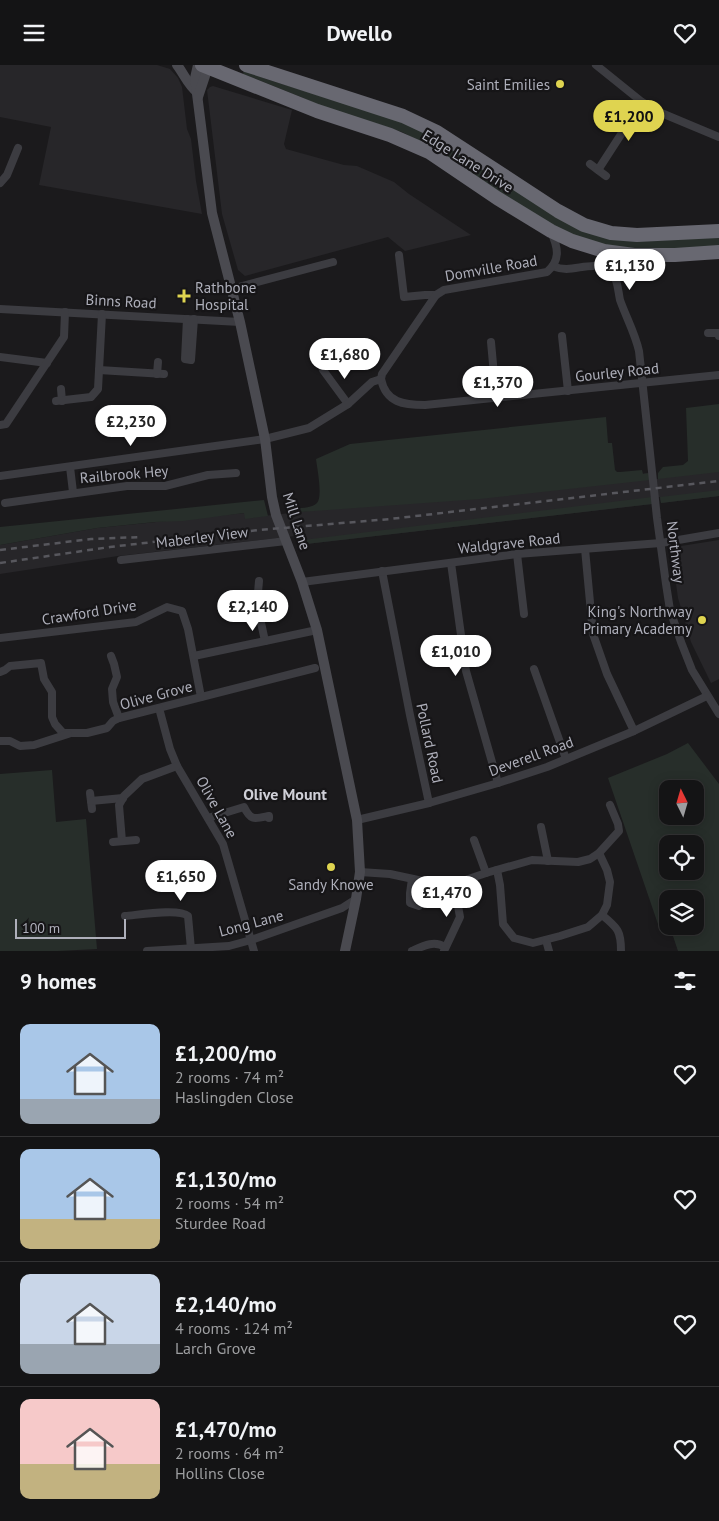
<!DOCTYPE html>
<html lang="en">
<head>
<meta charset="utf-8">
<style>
  :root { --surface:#141415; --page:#212122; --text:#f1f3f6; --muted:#9d9ea0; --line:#333334; --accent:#dfd450 }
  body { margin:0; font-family:"PT Sans",sans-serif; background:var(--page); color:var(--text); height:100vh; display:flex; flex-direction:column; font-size:19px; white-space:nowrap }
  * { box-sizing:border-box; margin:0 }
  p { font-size:16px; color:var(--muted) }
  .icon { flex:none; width:28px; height:28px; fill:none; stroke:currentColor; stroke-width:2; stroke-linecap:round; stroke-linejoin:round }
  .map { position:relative; height:886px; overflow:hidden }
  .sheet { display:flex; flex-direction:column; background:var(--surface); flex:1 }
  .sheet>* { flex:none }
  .needle { width:32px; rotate:355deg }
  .buttons { position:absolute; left:659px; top:715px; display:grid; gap:10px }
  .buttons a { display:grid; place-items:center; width:45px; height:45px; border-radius:10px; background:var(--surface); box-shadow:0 2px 12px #0003,0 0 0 1px var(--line); font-size:25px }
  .scale { position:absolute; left:15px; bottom:12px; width:111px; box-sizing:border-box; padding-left:5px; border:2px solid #aeafba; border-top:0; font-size:14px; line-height:18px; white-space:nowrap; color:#aeafba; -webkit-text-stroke:4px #161517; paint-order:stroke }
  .price { position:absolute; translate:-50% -42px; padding:0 11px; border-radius:18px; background:#fff; color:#222; font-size:16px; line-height:32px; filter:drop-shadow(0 1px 2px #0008) }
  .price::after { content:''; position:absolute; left:50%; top:30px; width:15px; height:11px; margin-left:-8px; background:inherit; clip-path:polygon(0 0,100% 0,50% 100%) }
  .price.active { background:var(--accent); color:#111 }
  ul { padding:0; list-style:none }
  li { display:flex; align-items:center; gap:15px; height:125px; padding:0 20px }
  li+li { border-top:1px solid var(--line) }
  li span { display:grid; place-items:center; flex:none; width:140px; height:100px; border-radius:10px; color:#555 }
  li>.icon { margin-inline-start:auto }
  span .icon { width:60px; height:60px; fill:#fffc; stroke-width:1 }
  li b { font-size:21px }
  h2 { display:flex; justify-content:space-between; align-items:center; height:60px; padding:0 20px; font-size:21px }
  header { display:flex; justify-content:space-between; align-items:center; height:65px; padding:0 20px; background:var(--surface); font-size:22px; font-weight:800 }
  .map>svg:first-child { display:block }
</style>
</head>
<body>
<header><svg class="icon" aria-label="menu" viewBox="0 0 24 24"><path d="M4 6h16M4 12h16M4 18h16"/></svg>Dwello<svg class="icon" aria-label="heart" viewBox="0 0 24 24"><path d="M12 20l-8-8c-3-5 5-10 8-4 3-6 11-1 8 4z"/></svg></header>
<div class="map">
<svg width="719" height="886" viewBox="0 0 719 886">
  <rect width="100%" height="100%" fill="#1b1a1c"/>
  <!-- built -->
  <g fill="#272629">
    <polygon points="0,0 157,0 170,4 178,13 182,22 187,64 191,74 196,116 202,149 39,120 51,62 0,52"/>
    <polygon points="213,21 292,45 284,79 286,84 344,100 357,101 394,117 409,129 471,170 405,186 388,172 245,211 238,205 222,149 207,25 210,22"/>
    <polygon points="719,402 719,431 661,438 660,432 652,432 652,439 306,479 303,475 298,475 295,471 118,491 0,509 0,480 97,463 245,448 246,453 649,408 650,415 658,414 658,408"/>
    <polygon points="719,475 719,614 711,618 691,577 678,533 672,490 681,481"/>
  </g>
  <!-- green -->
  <g fill="#272e2a" fill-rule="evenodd">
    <polygon points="244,5 266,14 421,62 587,165 719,170 719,182 631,185 582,175 554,162 427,80 402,67 321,41 301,32 243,9"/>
    <polygon points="719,339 719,407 658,414 658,408 663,402 683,400 688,396 686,343"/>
    <path d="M606,352L608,378H612L615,405L617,407H620L642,405L643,409L649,408L650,415L480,434L287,448L289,443C297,443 311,444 317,438C323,431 317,403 316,394L350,379Z"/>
    <polygon points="719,425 719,431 661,438 660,432"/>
    <polygon points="652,432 652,439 306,479 303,475"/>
    <polygon points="264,435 268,451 245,454 244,448 183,456 155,457 97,463 0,480 0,462"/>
    <path d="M688,678L719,719V886H678L670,862L660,865L608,713L667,689ZM668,724H695V751H668ZM668,779H695V806H668ZM668,834H695V861H668Z"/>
    <polygon points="52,705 56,757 86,754 97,884 58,886 0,886 0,709"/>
  </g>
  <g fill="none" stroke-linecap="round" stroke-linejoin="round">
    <!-- street -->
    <g stroke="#3c3c41" stroke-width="8">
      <polyline points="596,0 642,37 659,47 719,72"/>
      <polyline points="590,99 606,111"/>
      <polyline points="598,105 642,37"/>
      <polyline points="0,118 7,110 18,83"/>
      <polyline points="399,190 404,232 425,230 436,230"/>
      <path d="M553,201C568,208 581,200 596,201C602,201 608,203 613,209C618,216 618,226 620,235C626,252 635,268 639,286L657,453L666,519L670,545L681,577L692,605L719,649"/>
      <polyline points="231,224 333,197"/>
      <polyline points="0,244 240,257"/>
      <polyline points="187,254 185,294 191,295 194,254"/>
      <polyline points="708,268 719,268 719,271"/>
      <polyline points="562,271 568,326"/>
      <polyline points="491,277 496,332"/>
      <polyline points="0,292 47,298"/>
      <polyline points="99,305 164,309"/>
      <polyline points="323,305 348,339"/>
      <polyline points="157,309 158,297"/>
      <path d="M381,314C386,338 404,340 425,340L719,310"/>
      <path d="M381,314L382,309L436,230L444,225L547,207C561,195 558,182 551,167"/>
      <polyline points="61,324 62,336"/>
      <polyline points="56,336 91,332 98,324 102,249"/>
      <polyline points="0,360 6,359 64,272 65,247"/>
      <polyline points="70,402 73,427"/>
      <polyline points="0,411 265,374 309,363 348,339 372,317 381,314"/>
      <polyline points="5,438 127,421 165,421 208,410 236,408"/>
      <polyline points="585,484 593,569 607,609 634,666"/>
      <polyline points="517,489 524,549"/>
      <polyline points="121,495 286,476"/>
      <polyline points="451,498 466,606 498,718"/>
      <polyline points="382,506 410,650 429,738"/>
      <polyline points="259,516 257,539 265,576"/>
      <polyline points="302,517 517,489 661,478 719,468"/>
      <polyline points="0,573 136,557 167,542 182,546 188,564 201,632"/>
      <polyline points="111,591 114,599 117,612 112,624 113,637 119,653"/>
      <polyline points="194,591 317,565"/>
      <polyline points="534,604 566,694"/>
      <polyline points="0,607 5,605 10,601 41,598 44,614 52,627 52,652 55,659 63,668 87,668 107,663 113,656 119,653 315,603"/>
      <polyline points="159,643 170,684 177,701 223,779 254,886"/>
      <polyline points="0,676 10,676 20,681 34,680 68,669"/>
      <polyline points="90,728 92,744"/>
      <polyline points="91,736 123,733"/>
      <path d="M208,753L244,742C251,756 254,754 269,751V753"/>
      <polyline points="357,755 429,738 498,718 547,702 634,666 707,631"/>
      <polyline points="541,762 548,796"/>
      <polyline points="474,775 486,808"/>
      <polyline points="122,776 119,740 124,731 142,714 177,701"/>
      <polyline points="113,777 136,775"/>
      <polyline points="497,805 500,820 503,859 514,873 533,878 560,871 588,862 602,850 607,840 610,817 607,805 599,788"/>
      <polyline points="360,807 390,809 432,818 454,819 486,808 532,795 578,797 590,794 599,788 619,766 618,759 610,740"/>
      <polyline points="412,814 410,828 410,838 419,841"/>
      <path d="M602,850C618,863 621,866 621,886"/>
      <path d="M125,851C138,850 179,843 188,851L191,884"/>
      <polyline points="546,875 549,886"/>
      <polyline points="147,886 229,881 251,875 342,843 356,834"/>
      <path d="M412,886C423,881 434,875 445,882"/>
      <polyline points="444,886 460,852 454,819"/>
    </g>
    <!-- secondary -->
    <g stroke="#4a4a50" stroke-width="10">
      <path d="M177,0C184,9 188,20 197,27"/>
      <polyline points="198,0 195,13 212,148 240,257 265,374 272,432 276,450 302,517 317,565 357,755 360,807 356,834 345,886"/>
      <polyline points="198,32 208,2 208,0"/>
    </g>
    <!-- highway -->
    <g stroke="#686871" stroke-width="14">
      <polyline points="202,0 317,46 390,70 429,87 497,133 551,166 572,176 604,186 634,190 675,190 719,187"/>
      <polyline points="246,0 403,51 437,67 558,146 584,160 611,168 637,170 719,166"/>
    </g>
    <!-- rail -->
    <g stroke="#57575d" stroke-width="2.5" stroke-dasharray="6 5" stroke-linecap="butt">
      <polyline points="0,485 91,474 142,472"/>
      <polyline points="0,498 110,482 179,474 259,465 390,454 719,416"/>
    </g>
  </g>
  <!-- markers -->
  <g fill="#dfd450" stroke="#161517" stroke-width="2">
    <circle cx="560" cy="19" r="5"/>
    <path d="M181.5 223.5h5v5h5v5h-5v5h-5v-5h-5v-5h5z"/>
    <circle cx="702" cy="555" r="5"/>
    <circle cx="331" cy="802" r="5"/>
  </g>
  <g text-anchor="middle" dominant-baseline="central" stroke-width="4.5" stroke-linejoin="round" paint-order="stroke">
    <!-- poi labels -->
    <g font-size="15" fill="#aeafba" stroke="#161517" text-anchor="end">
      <text x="550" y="19">Saint Emilies</text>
      <text x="195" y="222" text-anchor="start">Rathbone<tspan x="195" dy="17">Hospital</tspan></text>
      <text x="692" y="546">King's Northway<tspan x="692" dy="17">Primary Academy</tspan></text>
      <text x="331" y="819" text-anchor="middle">Sandy Knowe</text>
    </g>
    <!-- street labels -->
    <g font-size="15" fill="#aeafba" stroke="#161517">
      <text transform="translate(468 96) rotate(32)">Edge Lane Drive</text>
      <text transform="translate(491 203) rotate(-10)">Domville Road</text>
      <text transform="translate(121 236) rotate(3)">Binns Road</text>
      <text transform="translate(617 307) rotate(-6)">Gourley Road</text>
      <text transform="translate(124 409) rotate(-5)">Railbrook Hey</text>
      <text transform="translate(297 456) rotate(72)">Mill Lane</text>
      <text transform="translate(202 472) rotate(-7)">Maberley View</text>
      <text transform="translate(509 478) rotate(-6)">Waldgrave Road</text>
      <text transform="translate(676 487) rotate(83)">Northway</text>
      <text transform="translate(89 547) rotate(-9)">Crawford Drive</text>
      <text transform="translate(156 630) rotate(-15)">Olive Grove</text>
      <text transform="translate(430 678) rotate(78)">Pollard Road</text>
      <text transform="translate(531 691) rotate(-20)">Deverell Road</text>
      <text transform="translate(217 742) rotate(61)">Olive Lane</text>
      <text transform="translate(251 858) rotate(-15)">Long Lane</text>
    </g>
    <!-- neighbourhood labels -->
    <g font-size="16" font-weight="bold" fill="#cfcfd7" stroke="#161517">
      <text x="285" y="729">Olive Mount</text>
    </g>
  </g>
</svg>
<div class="buttons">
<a><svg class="needle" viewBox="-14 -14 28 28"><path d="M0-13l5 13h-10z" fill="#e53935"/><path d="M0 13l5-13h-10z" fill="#9d9ea0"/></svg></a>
<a><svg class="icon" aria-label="locate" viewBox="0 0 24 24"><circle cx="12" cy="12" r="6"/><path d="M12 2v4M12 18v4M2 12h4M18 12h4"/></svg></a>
<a><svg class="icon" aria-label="layers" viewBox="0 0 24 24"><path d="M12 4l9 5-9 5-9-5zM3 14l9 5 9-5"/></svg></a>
</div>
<div class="scale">100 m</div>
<b class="price active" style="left:629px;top:77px">£1,200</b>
<b class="price" style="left:630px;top:226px">£1,130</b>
<b class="price" style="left:345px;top:315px">£1,680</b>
<b class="price" style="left:498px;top:343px">£1,370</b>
<b class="price" style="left:131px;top:382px">£2,230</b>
<b class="price" style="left:253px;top:567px">£2,140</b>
<b class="price" style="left:456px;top:612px">£1,010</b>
<b class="price" style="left:181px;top:837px">£1,650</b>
<b class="price" style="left:447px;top:853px">£1,470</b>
</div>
<section class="sheet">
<h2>9 homes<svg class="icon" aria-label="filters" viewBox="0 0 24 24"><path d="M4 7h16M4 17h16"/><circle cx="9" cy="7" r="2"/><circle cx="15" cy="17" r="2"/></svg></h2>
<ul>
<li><span style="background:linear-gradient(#a9c7e8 75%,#9aa5b1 0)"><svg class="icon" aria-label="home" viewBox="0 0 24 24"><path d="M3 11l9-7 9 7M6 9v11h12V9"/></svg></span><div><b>£1,200/mo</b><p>2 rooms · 74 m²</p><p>Haslingden Close</p></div><svg class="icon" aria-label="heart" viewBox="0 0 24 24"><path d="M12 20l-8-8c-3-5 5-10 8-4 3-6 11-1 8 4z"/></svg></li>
<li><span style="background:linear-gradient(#a9c7e8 70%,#c2b280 0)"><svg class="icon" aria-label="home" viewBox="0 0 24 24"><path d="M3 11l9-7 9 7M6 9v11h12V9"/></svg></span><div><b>£1,130/mo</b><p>2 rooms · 54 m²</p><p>Sturdee Road</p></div><svg class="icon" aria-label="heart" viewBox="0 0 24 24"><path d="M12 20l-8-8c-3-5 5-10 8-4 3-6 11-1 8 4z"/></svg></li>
<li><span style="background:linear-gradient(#c9d6e8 70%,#9aa5b1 0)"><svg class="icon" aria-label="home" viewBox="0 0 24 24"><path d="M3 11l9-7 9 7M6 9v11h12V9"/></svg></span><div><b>£2,140/mo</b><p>4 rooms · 124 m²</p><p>Larch Grove</p></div><svg class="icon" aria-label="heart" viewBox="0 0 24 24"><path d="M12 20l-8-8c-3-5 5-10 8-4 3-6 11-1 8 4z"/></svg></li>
<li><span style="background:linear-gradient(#f6c9c9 65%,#c2b280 0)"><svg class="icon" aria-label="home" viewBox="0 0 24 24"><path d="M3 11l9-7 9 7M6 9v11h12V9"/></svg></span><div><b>£1,470/mo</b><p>2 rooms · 64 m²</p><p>Hollins Close</p></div><svg class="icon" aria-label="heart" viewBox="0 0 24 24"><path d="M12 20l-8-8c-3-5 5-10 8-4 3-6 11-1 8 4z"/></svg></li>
</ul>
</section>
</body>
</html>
